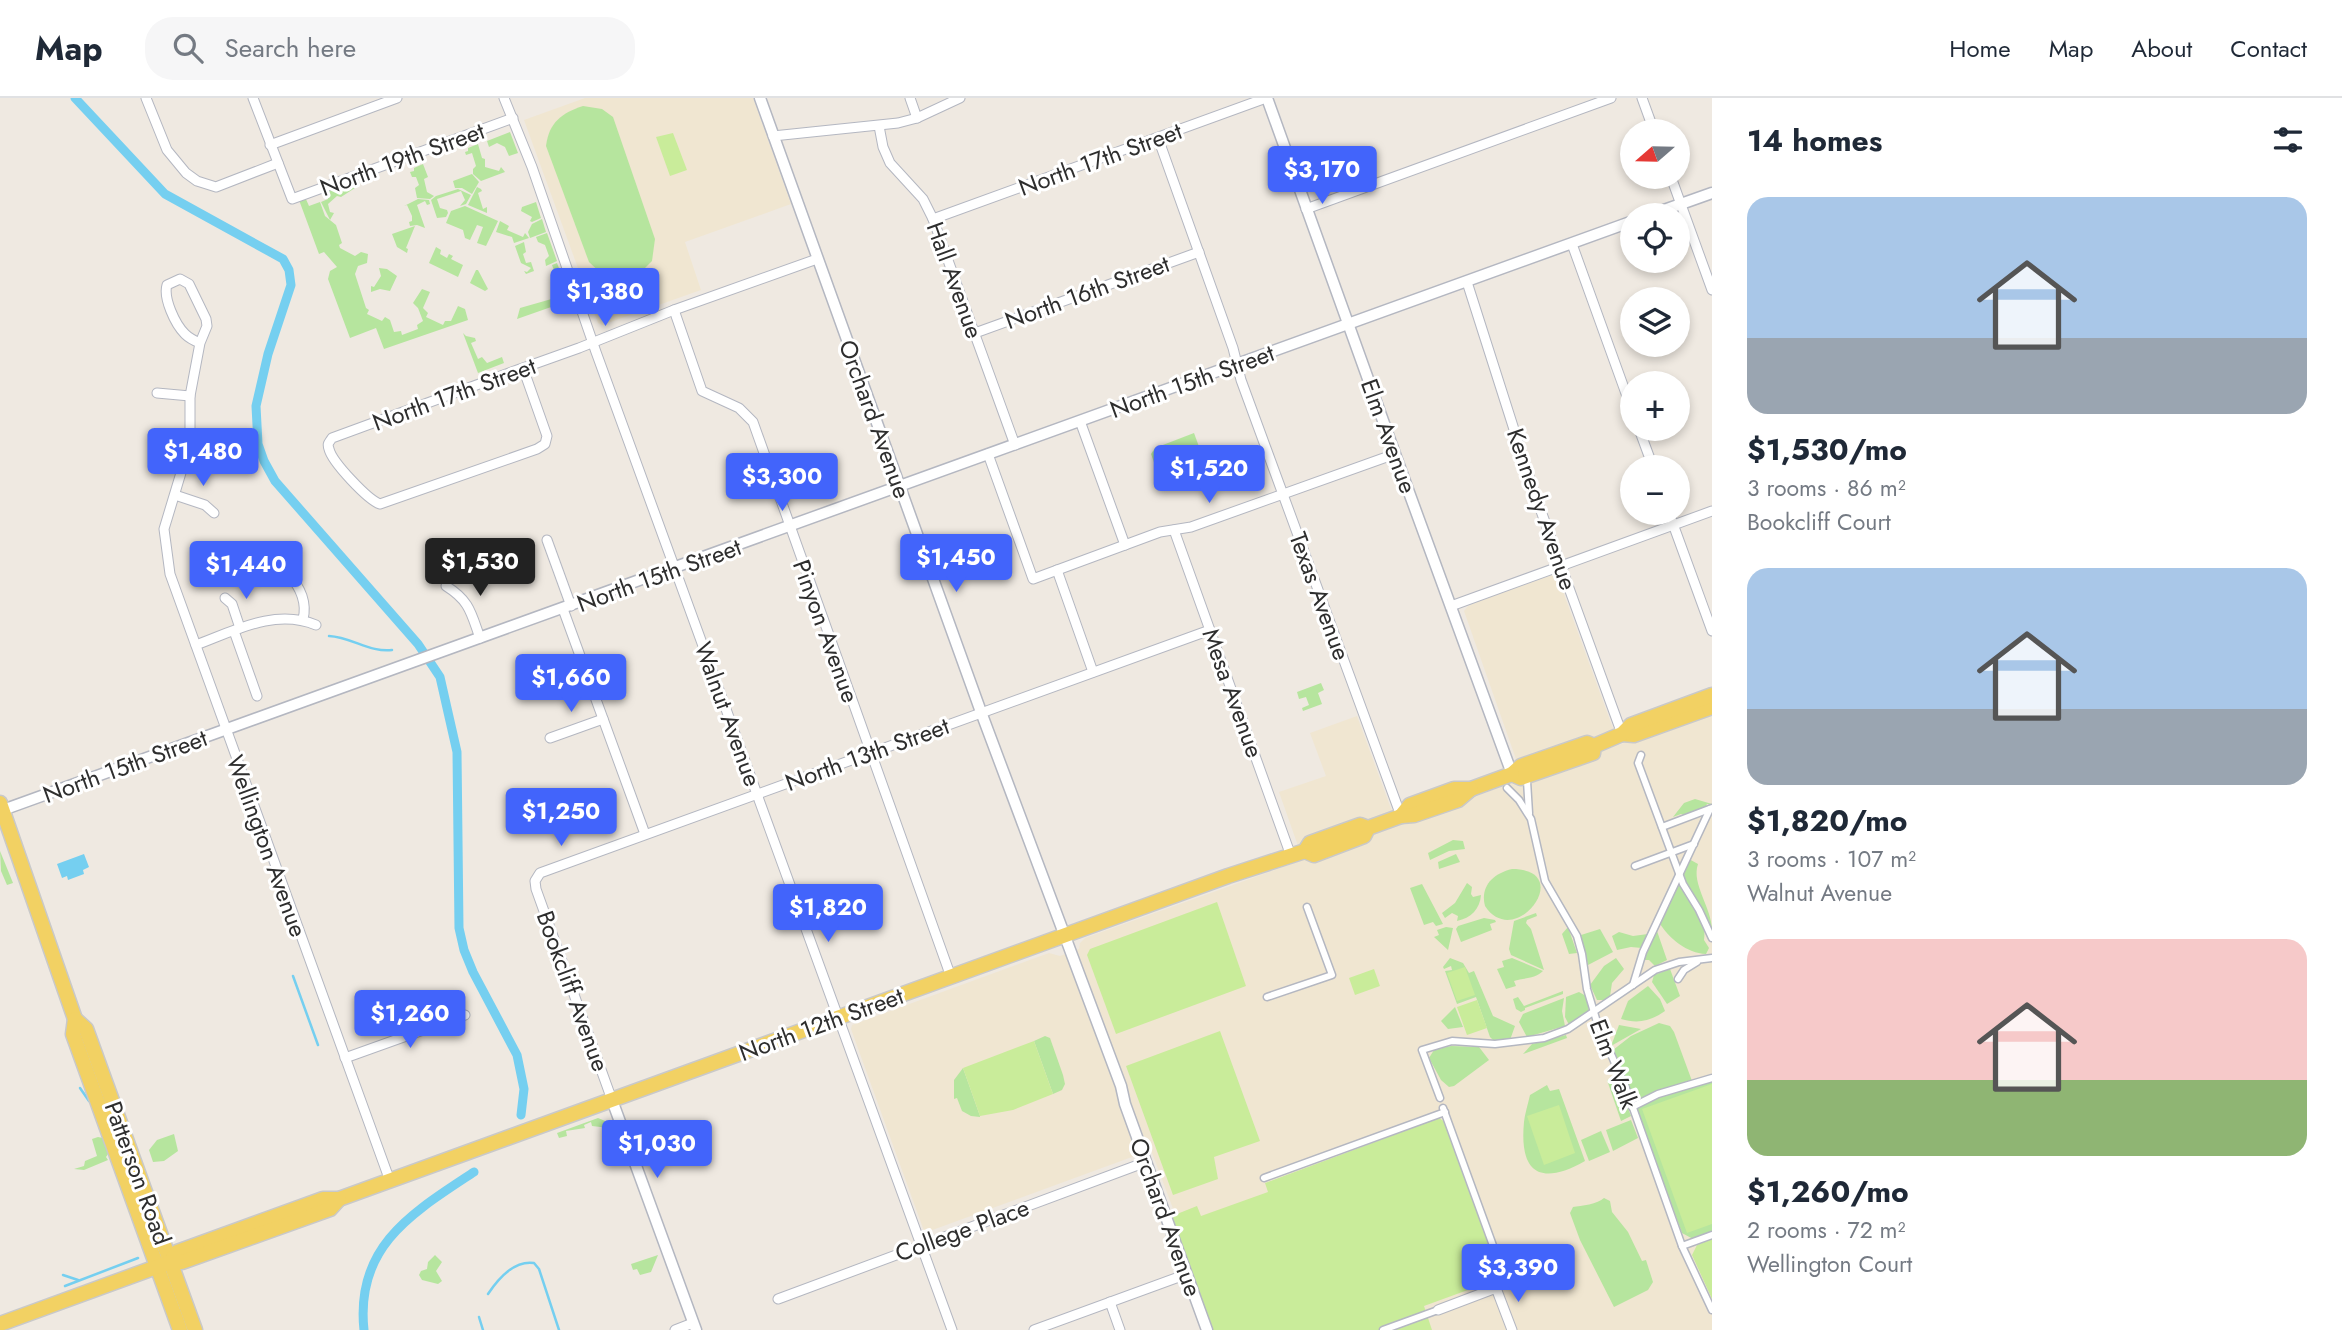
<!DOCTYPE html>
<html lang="en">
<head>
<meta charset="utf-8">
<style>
  :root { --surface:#fff; --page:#f6f6f7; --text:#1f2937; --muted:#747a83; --line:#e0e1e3; --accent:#4264fb }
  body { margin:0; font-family:Jost,sans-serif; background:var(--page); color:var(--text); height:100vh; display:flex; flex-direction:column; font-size:26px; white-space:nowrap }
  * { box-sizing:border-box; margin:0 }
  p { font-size:23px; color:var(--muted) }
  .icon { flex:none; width:38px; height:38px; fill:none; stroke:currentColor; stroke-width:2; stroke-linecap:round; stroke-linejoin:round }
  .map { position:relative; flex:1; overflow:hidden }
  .drawer { display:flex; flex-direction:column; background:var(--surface); width:630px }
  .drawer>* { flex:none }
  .needle { width:46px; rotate:250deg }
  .buttons { position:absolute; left:1620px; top:21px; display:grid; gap:14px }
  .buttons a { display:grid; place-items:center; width:70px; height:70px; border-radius:50%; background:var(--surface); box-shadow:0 4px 10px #0003; font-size:35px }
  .price { position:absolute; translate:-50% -60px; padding:0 16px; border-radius:7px; background:var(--accent); color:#fff; font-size:23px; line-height:46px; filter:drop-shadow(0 2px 4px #0008) }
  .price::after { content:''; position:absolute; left:50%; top:42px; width:21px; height:16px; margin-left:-10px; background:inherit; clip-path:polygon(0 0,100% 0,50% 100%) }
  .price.active { background:#222; color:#fff }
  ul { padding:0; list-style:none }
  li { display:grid; align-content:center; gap:14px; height:371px; padding:0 35px }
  li span { display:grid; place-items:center; height:217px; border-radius:21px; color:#555 }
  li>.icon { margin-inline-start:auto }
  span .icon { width:126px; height:126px; fill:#fffc; stroke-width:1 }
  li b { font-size:30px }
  h2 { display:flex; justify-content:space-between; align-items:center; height:84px; padding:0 35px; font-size:30px }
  header { display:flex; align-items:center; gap:42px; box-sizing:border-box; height:98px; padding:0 35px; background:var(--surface); border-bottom:2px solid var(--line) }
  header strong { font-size:33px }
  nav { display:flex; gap:38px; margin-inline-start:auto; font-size:24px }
  .search { width:490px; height:63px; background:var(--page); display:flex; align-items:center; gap:18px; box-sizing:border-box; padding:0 24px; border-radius:28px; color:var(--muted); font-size:26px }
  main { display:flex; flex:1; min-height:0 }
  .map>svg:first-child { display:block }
</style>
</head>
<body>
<header>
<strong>Map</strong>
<div class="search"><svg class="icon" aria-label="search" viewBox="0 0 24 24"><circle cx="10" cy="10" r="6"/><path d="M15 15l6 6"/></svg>Search here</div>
<nav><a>Home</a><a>Map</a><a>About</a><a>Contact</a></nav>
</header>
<main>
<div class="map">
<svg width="1712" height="1232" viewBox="0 0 1712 1232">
  <rect width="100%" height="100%" fill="#efe9e1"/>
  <!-- education -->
  <g fill="#f0e6d1">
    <polygon points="585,0 753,0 791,106 685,144 701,192 602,227 598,225 524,22"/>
    <polygon points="1552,477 1558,480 1619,647 1712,613 1712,1232 1213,1232 1172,1121 1175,1116 1151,1052 927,1134 924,1133 851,931 852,927 1049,855 1060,858 1079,851 1080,845 1085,840 1303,762 1279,694 1326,678 1310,635 1357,618 1397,727 1523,681 1464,513 1468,508 1477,504"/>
  </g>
  <!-- green -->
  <g fill="#b6e59e">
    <path d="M583,8L602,11L613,19L655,141L652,163L641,174L629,181L605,179L589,164L546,48C549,24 562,15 583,8Z"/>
    <polygon points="510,34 518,55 509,58 505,49 497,45 489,49 487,43"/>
    <polygon points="478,46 482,60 485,61 485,69 499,73 501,69 505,74 481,83 473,76 473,71 476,68 472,55 466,57 465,54 468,53 468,50"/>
    <polygon points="423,66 428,79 424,81 427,94 434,98 430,101 417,100 415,90 419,87 416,79 412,79 410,74 414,73 414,70"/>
    <polygon points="472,76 479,84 472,96 462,90 455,90 453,83"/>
    <polygon points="348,85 352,86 355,90 341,99 337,98 328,106 330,114 334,115 330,122 321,104 328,101 328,93"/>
    <polygon points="477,89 481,91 482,93 478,95 483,111 487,109 487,115 468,107"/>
    <polygon points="458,91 471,97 466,106 460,108 465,102 461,93 437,101 440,110 447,112 448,115 446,119 437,120 431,102 436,98"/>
    <polygon points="305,99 309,108 320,104 325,118 336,127 342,145 339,147 340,150 355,158 361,154 368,156 367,165 358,168 355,176 366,210 369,212 367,216 382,223 385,219 390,222 394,234 401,233 402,237 418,231 417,227 423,223 418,210 413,205 422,191 430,194 423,210 428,215 426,219 443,227 445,223 451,223 458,208 465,211 468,222 384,251 376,230 350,240 328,181 330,173 337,169 324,154 319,156 299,102"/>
    <polygon points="418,101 429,102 430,106 427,107 425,103 417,107 425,130 417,127 410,128 409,124 412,123 412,118 407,107 404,108"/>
    <polygon points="536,104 541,120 532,124 530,123 532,119 521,113 522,109"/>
    <polygon points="465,108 498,123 486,148 477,145 483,129 477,127 470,142 465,140 463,132 446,125 451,113"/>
    <polygon points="542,121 546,134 530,140 528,134 532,126"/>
    <polygon points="500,123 509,128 507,132 523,139 525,135 529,140 514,145 512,139 496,134"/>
    <polygon points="415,128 406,150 408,151 407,155 397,149 392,136"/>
    <polygon points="547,135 557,163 546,168 545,162 549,158 545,147 538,144 536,139"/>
    <polygon points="524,144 526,154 523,156 526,165 531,164 534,173 526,176 524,173 527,174 531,170 521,165 515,148"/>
    <polygon points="436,149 441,152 440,156 447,160 449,156 453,158 451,161 463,167 458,179 429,165"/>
    <polygon points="557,165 568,193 558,198 568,194 571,202 517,221 520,210 555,200 560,190 552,167"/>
    <polygon points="379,170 387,171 397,178 390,193 380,191 371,194 371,188 374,189 381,178"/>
    <polygon points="476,172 478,172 488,191 485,193 470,185"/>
    <polygon points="463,235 466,238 475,240 476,243 471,245 478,261 482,259 487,265 502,259 504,265 478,275"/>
    <polygon points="1194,335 1209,376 1164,392 1151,356 1155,350"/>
    <polygon points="1321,585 1324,592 1318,595 1322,606 1303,613 1302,610 1309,607 1306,599 1299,601 1297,594"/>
    <polygon points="1695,701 1712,706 1707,706 1705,710 1684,717 1681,716 1673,719 1684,705"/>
    <polygon points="1453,742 1463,743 1465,751 1449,753 1430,762 1428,755 1430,754"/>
    <polygon points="0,753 13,785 7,787 1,773"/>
    <polygon points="1456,756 1460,764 1439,771 1438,764"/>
    <path d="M1689,761L1698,766C1691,786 1712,810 1712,832C1706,825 1685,786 1684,778C1683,771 1686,767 1689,761Z"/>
    <path d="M1512,771C1577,771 1515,854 1485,808C1480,789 1492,776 1512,771Z"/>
    <path d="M1679,783C1689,800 1708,822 1704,842L1709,850L1706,856C1687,855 1669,841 1659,824Z"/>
    <path d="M1467,785L1472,789L1471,796L1473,799L1481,797C1480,811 1471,820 1457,823L1458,818L1452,815L1445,820L1442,815L1455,805Z"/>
    <polygon points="1422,786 1443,826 1436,828 1433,824 1424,827 1410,790"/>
    <polygon points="1536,815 1537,818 1527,822 1526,825 1531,831 1544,872 1511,857 1509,851 1514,823"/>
    <polygon points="1484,820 1495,822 1496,824 1490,826 1492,832 1461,844 1456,831 1458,828"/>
    <polygon points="1446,829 1453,830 1448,852 1434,839 1439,837 1437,832"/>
    <polygon points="1568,829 1577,855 1569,856 1562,836"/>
    <polygon points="1600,831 1613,854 1588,867 1581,837"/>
    <polygon points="1657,833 1667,862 1655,868 1649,862 1642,862"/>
    <polygon points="1619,834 1633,838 1648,836 1642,850 1631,849 1617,852 1612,838"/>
    <polygon points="1450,860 1463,865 1469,875 1474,873 1493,918 1515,928 1510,942 1494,943 1490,939 1476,899 1457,906 1445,873 1452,872 1451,868 1444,871 1443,869"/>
    <path d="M1512,860L1543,873C1535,881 1523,880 1514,883L1516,888L1506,891L1497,871L1504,869L1502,863Z"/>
    <polygon points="1616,860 1624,871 1612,885 1610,898 1605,902 1597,902 1590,887 1604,868"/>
    <polygon points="1670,871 1680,898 1667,906 1652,884 1654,877"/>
    <path d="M1648,888L1660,901L1665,913C1651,923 1638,926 1621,921L1628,903Z"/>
    <polygon points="1563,893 1563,896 1525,910 1525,912 1521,914 1516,911 1513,901 1518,899 1524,908"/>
    <polygon points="1579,894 1586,898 1589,913 1569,927 1565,919 1566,899"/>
    <polygon points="1564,900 1562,913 1565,928 1527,939 1519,924 1523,916"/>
    <polygon points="1455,909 1463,929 1448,931 1441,923"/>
    <polygon points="1659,925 1670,928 1674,934 1692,983 1676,987 1638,1003 1634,1002 1613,952 1631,938"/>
    <polygon points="1619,927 1641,931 1611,948"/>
    <polygon points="1566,937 1567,940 1523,956 1532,946"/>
    <polygon points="1045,938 1050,940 1063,977 1065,986 1062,992 1053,996 1034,943"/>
    <polygon points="1451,948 1479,949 1489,962 1454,988 1449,989 1441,982 1429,960 1434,952"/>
    <polygon points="963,970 980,1018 980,1019 971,1018 962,1013 957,1000 954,1001 954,982"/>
    <polygon points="1616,979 1631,1018 1621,1023 1607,982"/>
    <polygon points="1712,982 1712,1133 1693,1141 1682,1135 1636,1010 1660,997"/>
    <path d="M1547,987L1550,993L1559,991L1585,1063C1541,1088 1519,1076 1524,1024C1525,1015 1528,1006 1530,997Z"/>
    <polygon points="598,1020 610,1025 621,1054 614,1056 610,1042 611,1039 609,1035 607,1036 605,1030 609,1030 592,1028 591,1024 584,1027 585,1030 566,1033 567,1038 559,1040 557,1035"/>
    <polygon points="1631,1022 1638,1040 1613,1053 1606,1032"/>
    <polygon points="1601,1033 1610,1054 1589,1063 1581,1042"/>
    <polygon points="174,1036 178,1053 164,1063 153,1064 149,1052 157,1042"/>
    <polygon points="98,1039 103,1040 108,1056 106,1059 108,1062 84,1072 74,1071 84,1068 85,1063 97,1058 92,1041"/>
    <path d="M1604,1100L1610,1103L1612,1114L1628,1134L1642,1163L1646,1162L1653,1184L1648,1192L1614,1209L1580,1142L1570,1115L1573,1109C1581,1108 1598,1106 1604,1100Z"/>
    <polygon points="435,1157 442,1164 436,1173 442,1183 438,1186 422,1182 419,1177 421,1173 427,1171 428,1164"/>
    <polygon points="658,1157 651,1174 640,1177 637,1171 633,1172 631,1166"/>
  </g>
  <!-- pitch -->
  <g fill="#c9ec9a">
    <polygon points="673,35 687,72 670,78 656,39"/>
    <polygon points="1217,804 1246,888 1116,936 1087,857 1090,851"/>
    <polygon points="1465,869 1475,897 1457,903 1447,875"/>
    <polygon points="1374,871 1380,888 1355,897 1349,880"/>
    <polygon points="1477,902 1487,930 1467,937 1457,909"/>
    <polygon points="1220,933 1260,1043 1214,1059 1218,1081 1173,1097 1126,968"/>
    <polygon points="1034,943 1053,996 1013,1012 980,1018 963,970"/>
    <polygon points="1712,986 1712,1126 1687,1135 1642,1011"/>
    <polygon points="1559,1007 1575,1055 1544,1067 1527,1018"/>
    <polygon points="1439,1020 1445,1024 1501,1176 1498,1181 1424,1208 1432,1232 1213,1232 1172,1118 1197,1108 1201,1118 1268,1094 1265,1085"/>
    <polygon points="1712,1141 1712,1201 1692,1157 1697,1147"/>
  </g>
  <!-- water -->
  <polygon fill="#75cff0" points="84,756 89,769 83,772 84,776 68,782 67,778 62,780 57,766"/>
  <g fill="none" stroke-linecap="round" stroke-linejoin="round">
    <!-- stream -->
    <g stroke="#75cff0" stroke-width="2.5">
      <path d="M329,538C351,539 371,555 392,552"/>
      <polyline points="293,878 318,947"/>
      <polyline points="80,990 89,1003"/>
      <polyline points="63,1177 78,1182"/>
      <polyline points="65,1188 138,1160"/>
      <path d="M488,1196C498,1181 514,1162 534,1165L539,1171L559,1232"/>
      <polyline points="479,1219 483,1232"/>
    </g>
    <!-- canal -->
    <g stroke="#75cff0" stroke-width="9">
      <polyline points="75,0 165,96 283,161 289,172 291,187 268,256 256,308 258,346 264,363 275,383 418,546 440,579 457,654 459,830 464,852 473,874 517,957 524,991 521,1017"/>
      <path d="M364,1232C355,1148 412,1115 474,1074"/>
    </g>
    <!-- pedestrian casing -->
    <g stroke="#b4b7c1" stroke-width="9">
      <g id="pedestrian">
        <polyline points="1641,657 1638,665 1683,786 1699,812 1712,840"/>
        <polyline points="1527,683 1529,715"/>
        <polyline points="1507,690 1519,702 1531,721 1545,783 1577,838 1582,856 1587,891 1597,924 1627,993 1682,1148 1712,1212"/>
        <polyline points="1662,729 1712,710"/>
        <polyline points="1635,768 1694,746"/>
        <polyline points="1678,881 1684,872 1697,864"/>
        <polyline points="1633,887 1643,854 1710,711"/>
        <polyline points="1267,899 1332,877 1307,809"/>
        <polyline points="1440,1000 1422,952 1452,943 1495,946 1544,940 1568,931 1655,872 1679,864 1712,860"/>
        <polyline points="1632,1009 1658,996 1712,980"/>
        <polyline points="1443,1010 1507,1186"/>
        <polyline points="1264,1080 1445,1014"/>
        <polyline points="1682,1148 1712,1137"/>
        <polyline points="1383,1232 1438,1212"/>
      </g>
    </g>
    <!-- minor casing -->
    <g stroke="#b4b7c1" stroke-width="11">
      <g id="minor">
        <polyline points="146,0 167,52 186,75 197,83 216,89 278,65"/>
        <polyline points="253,0 292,101 513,20"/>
        <polyline points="504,0 532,69 596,254 952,1232"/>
        <polyline points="910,0 917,20"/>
        <polyline points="1642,0 1654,33"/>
        <polyline points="879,28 883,49 890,65 923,101 933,121 1015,347"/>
        <polyline points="773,38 898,25 917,20 960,0"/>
        <polyline points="1158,40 1233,250 1241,282 1401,718"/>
        <polyline points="270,47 397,0"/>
        <polyline points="1671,79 1712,192"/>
        <polyline points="1306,111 1611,0"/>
        <polyline points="933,121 1266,0"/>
        <polyline points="1572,146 1633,315"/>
        <polyline points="1467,184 1533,391 1622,636"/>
        <polyline points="674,212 702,293 739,310 753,324 951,879"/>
        <polyline points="975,235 1199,154"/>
        <path d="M200,245C195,243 189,240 185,236C175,226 163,200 167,187L180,181L189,186L206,221L207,228L200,245L190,298V345L164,431L170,476L390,1083"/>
        <path d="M523,270L547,338L545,346L537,351L380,406C368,402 332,364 329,351C327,345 329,345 332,340L520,271L523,270L579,250L674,212L817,161"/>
        <polyline points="157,295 190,298"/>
        <polyline points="1080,323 1125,447"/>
        <polyline points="1639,331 1653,369"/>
        <polyline points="988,356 1033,481 1160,434 1191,429 1395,356"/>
        <polyline points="175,397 205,407 214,415"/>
        <polyline points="1669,415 1712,533"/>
        <polyline points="1174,432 1291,758"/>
        <polyline points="547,442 571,508"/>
        <polyline points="1057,472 1093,574"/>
        <path d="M289,478C301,489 307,506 303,521"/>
        <path d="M446,488C470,503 471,515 480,540"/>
        <polyline points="225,500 232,506 240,530"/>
        <polyline points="1451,508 1712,413"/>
        <polyline points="563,511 645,736"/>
        <polyline points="234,533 257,598"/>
        <path d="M196,547C234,533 275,510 316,527"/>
        <polyline points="550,640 603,621"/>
        <polyline points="345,960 465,917"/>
        <polyline points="612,1002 536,791 535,783 540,775 1210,532"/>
        <polyline points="778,1201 1146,1064"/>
        <polyline points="1110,1204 1120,1232"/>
        <polyline points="1438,1212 1496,1190 1512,1232"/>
        <polyline points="675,1232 693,1225"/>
        <polyline points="1034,1232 1187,1176"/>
      </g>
    </g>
    <!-- tertiary casing -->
    <g stroke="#b4b7c1" stroke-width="13">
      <g id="tertiary">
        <polyline points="760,0 981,614 1121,988 1125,1006 1207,1232"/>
        <polyline points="1267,0 1395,356 1512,676"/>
        <polyline points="1650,117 1712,95"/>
        <polyline points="0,713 1633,123"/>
        <polyline points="612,1002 696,1232"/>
      </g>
    </g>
    <!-- primary casing -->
    <g stroke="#c9c9c9" stroke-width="17">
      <g id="primary">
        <polyline points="1622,636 1634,637 1712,609"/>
        <polyline points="1594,648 1593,655 1521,680 1512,676 1521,668 1587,645 1594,648 1622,636 1631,627 1712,597"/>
        <polyline points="0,705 75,921 86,931 195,1232"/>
        <polyline points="1401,718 1410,707 1454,691 1471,691 1512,676"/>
        <polyline points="1368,730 1360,727 1310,745 1305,753 1314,757 1364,738 1368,730 1401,718 1414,717 1458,702 1471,691"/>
        <polyline points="75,921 73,936 180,1232"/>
        <polyline points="170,1164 177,1154 323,1101 339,1101 1228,778 1305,753"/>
        <polyline points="0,1226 170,1164 182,1164 196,1159 330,1111 339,1101"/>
      </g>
    </g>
    <!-- pedestrian -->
    <use href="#pedestrian" stroke="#fff" stroke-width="6"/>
    <!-- minor -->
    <use href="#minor" stroke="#fff" stroke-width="9"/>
    <!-- tertiary -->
    <use href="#tertiary" stroke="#fff" stroke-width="10"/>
    <!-- primary -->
    <use href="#primary" stroke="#f2d163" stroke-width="14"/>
  </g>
  <g text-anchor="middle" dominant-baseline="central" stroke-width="6" stroke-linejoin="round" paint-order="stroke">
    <!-- street labels -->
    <g font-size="24" fill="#2e2e2e" stroke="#fff">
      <text transform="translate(402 61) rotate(-20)">North 19th Street</text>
      <text transform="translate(1100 61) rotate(-20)">North 17th Street</text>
      <text transform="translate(955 182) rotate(70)">Hall Avenue</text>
      <text transform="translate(1087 194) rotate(-20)">North 16th Street</text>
      <text transform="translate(1192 283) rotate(-20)">North 15th Street</text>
      <text transform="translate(454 296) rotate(-20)">North 17th Street</text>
      <text transform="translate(875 321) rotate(70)">Orchard Avenue</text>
      <text transform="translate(1389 338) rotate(70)">Elm Avenue</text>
      <text transform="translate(1542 411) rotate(71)">Kennedy Avenue</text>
      <text transform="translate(659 477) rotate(-20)">North 15th Street</text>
      <text transform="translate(1320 498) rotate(70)">Texas Avenue</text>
      <text transform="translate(826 533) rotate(70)">Pinyon Avenue</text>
      <text transform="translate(1233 595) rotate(70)">Mesa Avenue</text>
      <text transform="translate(728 616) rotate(70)">Walnut Avenue</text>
      <text transform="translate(867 656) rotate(-20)">North 13th Street</text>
      <text transform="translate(125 668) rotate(-20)">North 15th Street</text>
      <text transform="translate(267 748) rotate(70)">Wellington Avenue</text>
      <text transform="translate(573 893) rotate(70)">Bookcliff Avenue</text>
      <text transform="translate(821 926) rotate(-20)">North 12th Street</text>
      <text transform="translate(1614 966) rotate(69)">Elm Walk</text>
      <text transform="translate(138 1075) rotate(70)">Patterson Road</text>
      <text transform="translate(1166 1119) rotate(70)">Orchard Avenue</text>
      <text transform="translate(962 1132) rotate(-20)">College Place</text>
    </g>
  </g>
</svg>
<div class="buttons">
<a><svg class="needle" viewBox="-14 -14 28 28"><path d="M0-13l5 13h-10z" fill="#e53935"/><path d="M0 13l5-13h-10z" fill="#747a83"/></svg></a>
<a><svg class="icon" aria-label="locate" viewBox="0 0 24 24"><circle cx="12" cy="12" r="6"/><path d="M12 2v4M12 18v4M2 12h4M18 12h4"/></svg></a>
<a><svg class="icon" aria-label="layers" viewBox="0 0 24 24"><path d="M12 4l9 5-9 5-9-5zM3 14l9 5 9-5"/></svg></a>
<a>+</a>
<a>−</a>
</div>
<b class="price" style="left:1322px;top:108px">$3,170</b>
<b class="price" style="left:605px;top:230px">$1,380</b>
<b class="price" style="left:203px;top:390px">$1,480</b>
<b class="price" style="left:1209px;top:407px">$1,520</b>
<b class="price" style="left:782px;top:415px">$3,300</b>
<b class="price" style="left:956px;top:496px">$1,450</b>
<b class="price active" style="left:480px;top:500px">$1,530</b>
<b class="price" style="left:246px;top:503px">$1,440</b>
<b class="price" style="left:571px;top:616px">$1,660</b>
<b class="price" style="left:561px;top:750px">$1,250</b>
<b class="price" style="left:828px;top:846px">$1,820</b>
<b class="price" style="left:410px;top:952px">$1,260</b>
<b class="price" style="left:657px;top:1082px">$1,030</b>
<b class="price" style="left:1518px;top:1206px">$3,390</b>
</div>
<section class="drawer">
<h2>14 homes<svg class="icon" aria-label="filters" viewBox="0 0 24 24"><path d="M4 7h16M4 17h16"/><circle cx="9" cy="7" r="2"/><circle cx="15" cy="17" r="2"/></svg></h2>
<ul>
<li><span style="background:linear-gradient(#a9c7e8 65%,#9aa5b1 0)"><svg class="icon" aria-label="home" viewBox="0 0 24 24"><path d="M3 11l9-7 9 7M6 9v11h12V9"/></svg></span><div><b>$1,530/mo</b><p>3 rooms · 86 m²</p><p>Bookcliff Court</p></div></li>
<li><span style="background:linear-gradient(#a9c7e8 65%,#9aa5b1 0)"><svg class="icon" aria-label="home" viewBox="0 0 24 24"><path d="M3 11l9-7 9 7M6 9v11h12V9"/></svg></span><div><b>$1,820/mo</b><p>3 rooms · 107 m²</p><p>Walnut Avenue</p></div></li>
<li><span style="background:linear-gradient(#f6c9c9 65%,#8fb573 0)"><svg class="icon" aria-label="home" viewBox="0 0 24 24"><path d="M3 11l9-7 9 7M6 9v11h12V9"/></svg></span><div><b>$1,260/mo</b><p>2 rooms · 72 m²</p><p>Wellington Court</p></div></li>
</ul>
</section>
</main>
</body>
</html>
